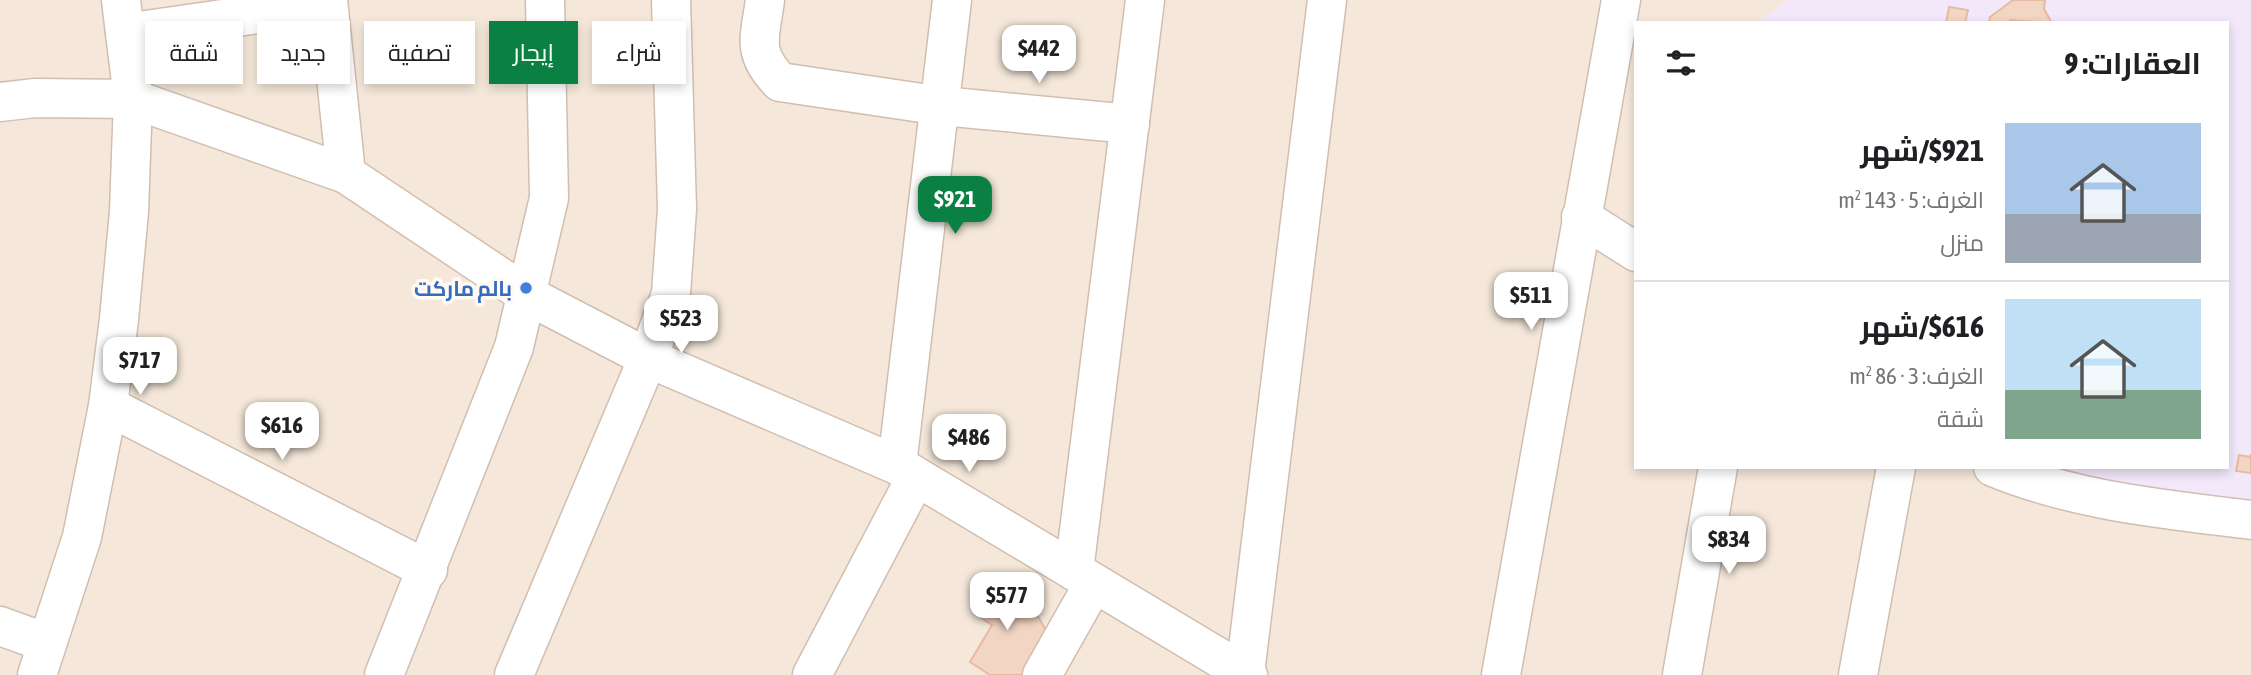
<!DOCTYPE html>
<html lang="ar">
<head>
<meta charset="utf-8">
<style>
  :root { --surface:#fff; --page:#f2f2f2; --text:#202124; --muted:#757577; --line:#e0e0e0; --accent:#0b8043 }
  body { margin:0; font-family:"Asap Condensed",Cairo,sans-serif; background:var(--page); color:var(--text); direction:rtl; height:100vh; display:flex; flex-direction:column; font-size:26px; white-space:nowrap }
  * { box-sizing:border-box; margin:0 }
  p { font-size:23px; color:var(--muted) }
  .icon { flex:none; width:38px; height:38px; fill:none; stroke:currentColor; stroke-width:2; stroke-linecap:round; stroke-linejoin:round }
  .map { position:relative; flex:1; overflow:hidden; direction:ltr }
  .side { position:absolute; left:1634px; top:21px; width:595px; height:448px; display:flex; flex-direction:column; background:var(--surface); border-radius:0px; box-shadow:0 4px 10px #0003; direction:rtl }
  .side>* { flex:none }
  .top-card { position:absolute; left:21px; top:21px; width:665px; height:63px; direction:rtl; display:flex; gap:14px }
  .price { position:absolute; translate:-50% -60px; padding:0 16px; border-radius:14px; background:#fff; color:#222; font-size:23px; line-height:46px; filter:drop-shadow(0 2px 4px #0008) }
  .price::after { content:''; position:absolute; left:50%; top:42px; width:21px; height:16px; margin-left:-10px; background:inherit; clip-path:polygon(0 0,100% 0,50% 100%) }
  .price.on { background:var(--accent); color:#fff }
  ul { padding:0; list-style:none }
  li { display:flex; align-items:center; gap:21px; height:175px; padding:0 28px }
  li+li { border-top:2px solid var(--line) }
  li span { display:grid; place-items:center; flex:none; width:196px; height:140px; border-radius:0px; color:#555 }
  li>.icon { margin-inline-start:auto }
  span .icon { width:84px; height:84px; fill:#fffc; stroke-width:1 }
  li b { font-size:30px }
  h2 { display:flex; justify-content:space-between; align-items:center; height:84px; padding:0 28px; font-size:30px }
  .tag { padding:0 24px; border-radius:0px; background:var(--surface); box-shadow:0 4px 10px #0003; font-size:24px; line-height:63px }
  .tag.on { background:var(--accent); color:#fff }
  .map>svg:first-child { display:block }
</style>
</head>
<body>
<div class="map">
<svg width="2251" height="675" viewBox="0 0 2251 675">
  <rect width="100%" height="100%" fill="#fdf6ec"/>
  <!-- residential -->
  <path fill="#f5e8da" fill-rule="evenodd" d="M0,0H2251V675H0ZM1636,23H2228V467H1636Z"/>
  <!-- education -->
  <polygon fill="#f3e8fa" points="1788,0 2251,0 2251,509 2105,488 2054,467 2228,467 2228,23 1756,23"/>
  <!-- building -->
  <g fill="#f3d5c3" stroke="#e6bba3" stroke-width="2">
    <polygon points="2013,0 2045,0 2044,9 2052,23 2010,20 2010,23 1989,23 1990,17"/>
    <polygon points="1949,7 1968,10 1965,23 1946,23"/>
    <polygon points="2251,454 2251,473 2236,471 2239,455 2250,457"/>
    <polygon points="989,578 1029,601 1047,632 1024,675 990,675 970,662 992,625 978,616 984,606 975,600"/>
  </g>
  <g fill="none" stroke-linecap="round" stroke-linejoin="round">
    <!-- minor casing -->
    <g stroke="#d1beb0" stroke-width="41">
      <g id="minor">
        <polyline points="328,0 346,174"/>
        <path d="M765,0C760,38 751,52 780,82L942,106L1130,124"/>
        <polyline points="125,33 328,4"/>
        <polyline points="0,102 35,98 133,99 346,174 527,295 648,358 897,465 1248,675"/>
        <polyline points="1581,217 1636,252"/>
        <polyline points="108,406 428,570"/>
        <polyline points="897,465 952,0"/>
        <path d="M1993,467C2075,501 2164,509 2251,520"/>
        <polyline points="1074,571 1145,0"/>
        <polyline points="0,626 47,643"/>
        <polyline points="1245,673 1327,0"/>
        <polyline points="37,675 82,537 108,406 119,319 129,212 133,99 121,0"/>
        <polyline points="384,675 514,347 549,198 545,0"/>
        <polyline points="514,675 648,358 671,294 677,209 671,0"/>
        <polyline points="812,675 916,477"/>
        <polyline points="1042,675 1094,583"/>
        <polyline points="1501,675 1621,0"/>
        <polyline points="1682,675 1718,467"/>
        <polyline points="1858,675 1896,467"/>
      </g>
    </g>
    <!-- minor -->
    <use href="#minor" stroke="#fff" stroke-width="38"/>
  </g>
  <!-- markers -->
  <circle fill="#3f7fe0" stroke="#fffaf3" stroke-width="2.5" cx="526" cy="288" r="7"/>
  <g text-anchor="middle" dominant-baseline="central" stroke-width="7" stroke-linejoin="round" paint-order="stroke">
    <!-- shop labels -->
    <g font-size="21" font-weight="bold" fill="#366cbe" stroke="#fffaf3" text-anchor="end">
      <text x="512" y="288">بالم ماركت</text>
    </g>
  </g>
</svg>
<b class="price" style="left:1039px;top:85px">$442</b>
<b class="price on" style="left:955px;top:236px">$921</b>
<b class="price" style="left:1531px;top:332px">$511</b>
<b class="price" style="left:681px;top:355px">$523</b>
<b class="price" style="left:140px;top:397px">$717</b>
<b class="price" style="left:282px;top:462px">$616</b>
<b class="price" style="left:969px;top:474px">$486</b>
<b class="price" style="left:1729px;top:576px">$834</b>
<b class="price" style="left:1007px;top:632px">$577</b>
<div class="top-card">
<a class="tag">شراء</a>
<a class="tag on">إيجار</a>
<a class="tag">تصفية</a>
<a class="tag">جديد</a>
<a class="tag">شقة</a>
</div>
<section class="side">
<h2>العقارات: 9<svg class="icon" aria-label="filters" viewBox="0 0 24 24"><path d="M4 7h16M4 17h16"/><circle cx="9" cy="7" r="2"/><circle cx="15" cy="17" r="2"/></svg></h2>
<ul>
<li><span style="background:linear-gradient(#a9c7e8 65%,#9aa5b1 0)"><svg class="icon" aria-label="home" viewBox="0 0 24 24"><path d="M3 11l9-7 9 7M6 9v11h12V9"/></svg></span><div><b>$921/شهر</b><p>الغرف: 5 · 143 m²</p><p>منزل</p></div></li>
<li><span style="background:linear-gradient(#bfe0f5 65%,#7fa58c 0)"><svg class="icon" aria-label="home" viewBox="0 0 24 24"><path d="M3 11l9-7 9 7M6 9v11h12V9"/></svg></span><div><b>$616/شهر</b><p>الغرف: 3 · 86 m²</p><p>شقة</p></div></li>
</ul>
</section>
</div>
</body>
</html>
